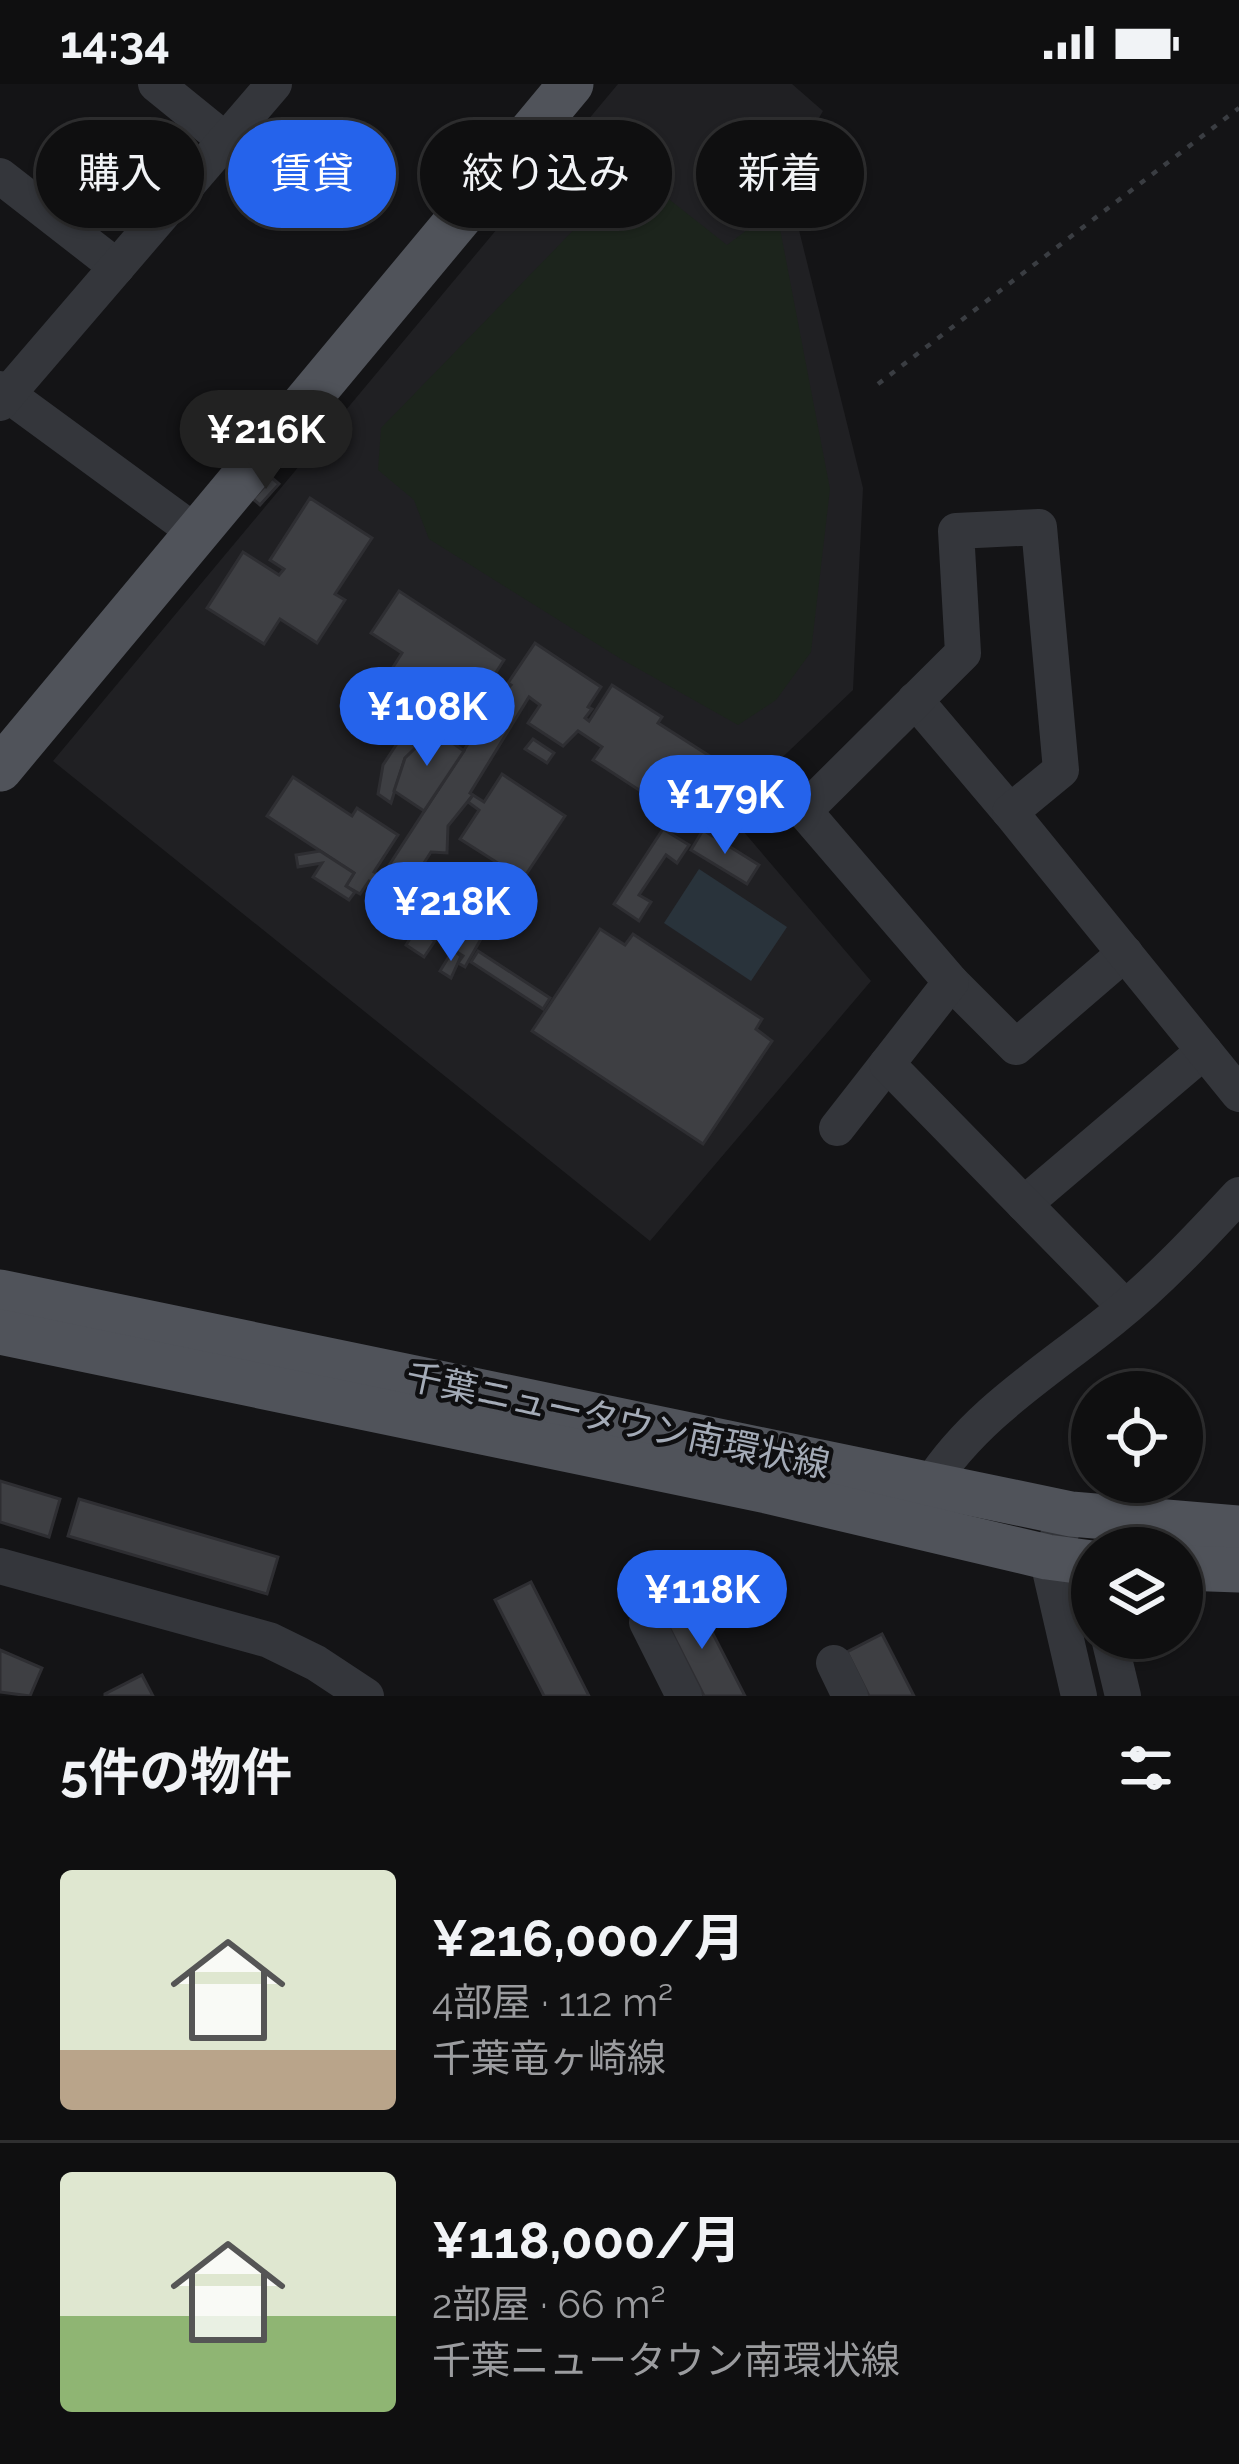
<!DOCTYPE html>
<html lang="ja">
<head>
<meta charset="utf-8">
<style>
  :root { --surface:#0f0f10; --page:#181819; --text:#f1f3f6; --muted:#9b9c9f; --line:#2f2f30; --accent:#2563eb }
  body { margin:0; font-family:Raleway,"Noto Sans JP",sans-serif; background:var(--page); color:var(--text); height:100vh; display:flex; flex-direction:column; font-size:45px; white-space:nowrap }
  * { box-sizing:border-box; margin:0 }
  p { font-size:39px; color:var(--muted) }
  .icon { flex:none; width:66px; height:66px; fill:none; stroke:currentColor; stroke-width:2; stroke-linecap:round; stroke-linejoin:round }
  .map { position:relative; height:1612px; overflow:hidden }
  .panel { display:flex; flex-direction:column; background:var(--surface); flex:1 }
  .panel>* { flex:none }
  .banner { position:absolute; left:36px; top:36px; width:1167px; height:108px; display:flex; gap:24px }
  .tools { position:absolute; left:1071px; top:1287px; display:grid; gap:24px }
  .tools a { display:grid; place-items:center; width:132px; height:132px; border-radius:50%; background:var(--surface); box-shadow:0 3px 9px #0004,0 0 0 3px var(--line); font-size:60px }
  .price { position:absolute; translate:-50% -102px; padding:0 27px; border-radius:42px; background:var(--accent); color:#fff; font-size:39px; line-height:78px; filter:drop-shadow(0 3px 6px #0008) }
  .price::after { content:''; position:absolute; left:50%; top:72px; width:36px; height:27px; margin-left:-18px; background:inherit; clip-path:polygon(0 0,100% 0,50% 100%) }
  .price.current { background:#222; color:#fff }
  ul { padding:0; list-style:none }
  li { display:flex; align-items:center; gap:36px; height:300px; padding:0 60px }
  li+li { border-top:3px solid var(--line) }
  li span { display:grid; place-items:center; flex:none; width:336px; height:240px; border-radius:12px; color:#555 }
  li>.icon { margin-inline-start:auto }
  span .icon { width:144px; height:144px; fill:#fffc; stroke-width:1 }
  li b { font-size:51px }
  h2 { display:flex; justify-content:space-between; align-items:center; height:144px; padding:0 60px; font-size:51px }
  .tag { padding:0 42px; border-radius:54px; background:var(--surface); box-shadow:0 3px 9px #0004,0 0 0 3px var(--line); font-size:42px; line-height:108px }
  .tag.current { background:var(--accent); color:#fff }
  .status { display:flex; justify-content:space-between; align-items:center; height:84px; padding:0 60px; background:var(--surface); direction:ltr }
  .status svg { height:33px; fill:currentColor }
  .map>svg:first-child { display:block }
</style>
</head>
<body>
<div class="status"><b>14:34</b><svg viewBox="0 0 49 12"><path d="M0 12V9h3v3zM5 12V6h3v6zM10 12V3h3v9zM15 12V0h3v12zM26 1h20v11H26zM47 4h2v5h-2z"/></svg></div>
<div class="map">
<svg width="1239" height="1612" viewBox="0 0 1239 1612">
  <rect width="100%" height="100%" fill="#141416"/>
  <!-- built -->
  <polygon fill="#202023" points="618,0 792,0 823,27 805,58 832,89 795,130 863,404 853,606 726,727 871,897 650,1157 53,677"/>
  <!-- green -->
  <polygon fill="#1c241c" points="632,86 727,161 776,124 830,405 811,568 776,616 738,641 621,575 429,455 414,416 378,386 381,344"/>
  <!-- water -->
  <polygon fill="#29333b" points="699,785 787,843 751,897 664,839"/>
  <!-- building -->
  <g fill="#3e3f43" stroke="#2e2e32" stroke-width="3">
    <polygon points="272,394 279,400 260,421 253,415"/>
    <polygon points="310,414 372,454 335,510 345,516 317,559 280,535 264,560 207,524 243,468 279,491 284,485 270,476"/>
    <polygon points="399,507 504,576 486,604 499,613 511,601 508,599 535,559 601,603 588,623 592,625 585,634 589,637 612,601 662,633 658,639 719,678 691,721 648,693 639,706 593,676 602,663 578,647 563,662 528,639 540,621 529,613 470,709 473,711 448,742 447,769 431,768 399,818 405,822 425,790 493,834 465,883 458,879 463,872 370,811 376,802 369,797 360,810 346,802 354,789 267,732 293,693 352,732 357,724 398,751 374,788 382,792 492,623 480,615 477,619 446,598 431,620 388,591 402,569 371,549"/>
    <polygon points="430,632 442,639 405,674 391,719 378,710 383,681 402,652"/>
    <polygon points="434,646 464,667 424,727 394,707 405,674"/>
    <polygon points="533,655 554,669 547,679 525,665"/>
    <polygon points="502,690 565,732 523,795 460,755 479,726 468,718 473,711 484,718"/>
    <polygon points="663,745 689,761 677,779 666,771 639,811 651,818 639,837 614,820"/>
    <polygon points="703,746 759,781 747,800 691,766"/>
    <polygon points="320,767 354,789 346,802 355,808 349,816 313,793 322,779 298,783 296,771"/>
    <polygon points="416,845 435,857 424,873 406,861"/>
    <polygon points="600,845 625,861 633,850 762,935 756,945 772,957 703,1060 532,947"/>
    <polygon points="453,866 461,872 451,894 440,887"/>
    <polygon points="478,867 550,914 543,925 471,878"/>
    <polygon points="0,1397 60,1415 49,1453 0,1438"/>
    <polygon points="79,1415 278,1473 267,1510 68,1452"/>
    <polygon points="531,1498 589,1612 544,1612 495,1516"/>
    <polygon points="695,1515 745,1612 704,1612 663,1531"/>
    <polygon points="882,1550 914,1612 869,1612 847,1568"/>
    <polygon points="0,1566 42,1584 30,1612 0,1608"/>
    <polygon points="142,1591 153,1612 105,1612 105,1610"/>
  </g>
  <g fill="none" stroke-linecap="round" stroke-linejoin="round">
    <!-- path -->
    <polyline stroke="#3a3d42" stroke-width="4.5" stroke-dasharray="6 9" stroke-linecap="butt" points="878,300 1239,24"/>
    <!-- minor -->
    <g stroke="#34363b" stroke-width="36">
      <polyline points="156,0 225,56"/>
      <polyline points="0,92 117,183"/>
      <polyline points="0,305 198,450"/>
      <polyline points="0,319 274,0"/>
      <polyline points="915,616 1010,728"/>
      <polyline points="951,898 1016,963 1125,869"/>
      <polyline points="837,1044 887,980"/>
      <polyline points="1024,1120 1204,967"/>
      <polyline points="1125,1223 887,980 951,898 804,727 963,569 956,447 1039,443 1061,686 1010,728 1239,1010"/>
      <path d="M930,1401C975,1330 1049,1286 1113,1234C1158,1198 1200,1153 1239,1111"/>
      <polyline points="1071,1430 1047,1473 1079,1612"/>
      <polyline points="0,1482 269,1556 316,1579 366,1612"/>
      <polyline points="647,1538 684,1612"/>
      <polyline points="1109,1554 1123,1612"/>
      <polyline points="834,1579 850,1612"/>
    </g>
    <!-- major -->
    <g stroke="#50535a" stroke-width="45">
      <polyline points="0,685 571,0"/>
      <polyline points="0,1208 1071,1430 1239,1444"/>
      <polyline points="0,1248 767,1407 1047,1473 1092,1479"/>
      <polyline points="1182,1484 1239,1486"/>
    </g>
  </g>
  <g text-anchor="middle" dominant-baseline="central" stroke-width="9" stroke-linejoin="round" paint-order="stroke">
    <!-- street labels -->
    <g font-size="36" fill="#a4abb7" stroke="#0f0f11">
      <text transform="translate(618 1336) rotate(12)">千葉ニュータウン南環状線</text>
    </g>
  </g>
</svg>
<div class="tools">
<a><svg class="icon" aria-label="locate" viewBox="0 0 24 24"><circle cx="12" cy="12" r="6"/><path d="M12 2v4M12 18v4M2 12h4M18 12h4"/></svg></a>
<a><svg class="icon" aria-label="layers" viewBox="0 0 24 24"><path d="M12 4l9 5-9 5-9-5zM3 14l9 5 9-5"/></svg></a>
</div>
<b class="price current" style="left:266px;top:408px">¥216K</b>
<b class="price" style="left:427px;top:685px">¥108K</b>
<b class="price" style="left:725px;top:773px">¥179K</b>
<b class="price" style="left:451px;top:880px">¥218K</b>
<b class="price" style="left:702px;top:1568px">¥118K</b>
<div class="banner">
<a class="tag">購入</a>
<a class="tag current">賃貸</a>
<a class="tag">絞り込み</a>
<a class="tag">新着</a>
</div>
</div>
<section class="panel">
<h2>5件の物件<svg class="icon" aria-label="filters" viewBox="0 0 24 24"><path d="M4 7h16M4 17h16"/><circle cx="9" cy="7" r="2"/><circle cx="15" cy="17" r="2"/></svg></h2>
<ul>
<li><span style="background:linear-gradient(#dfe7d0 75%,#b9a48a 0)"><svg class="icon" aria-label="home" viewBox="0 0 24 24"><path d="M3 11l9-7 9 7M6 9v11h12V9"/></svg></span><div><b>¥216,000/月</b><p>4部屋 · 112 m²</p><p>千葉竜ヶ崎線</p></div></li>
<li><span style="background:linear-gradient(#dfe7d0 60%,#8fb573 0)"><svg class="icon" aria-label="home" viewBox="0 0 24 24"><path d="M3 11l9-7 9 7M6 9v11h12V9"/></svg></span><div><b>¥118,000/月</b><p>2部屋 · 66 m²</p><p>千葉ニュータウン南環状線</p></div></li>
</ul>
</section>
</body>
</html>
